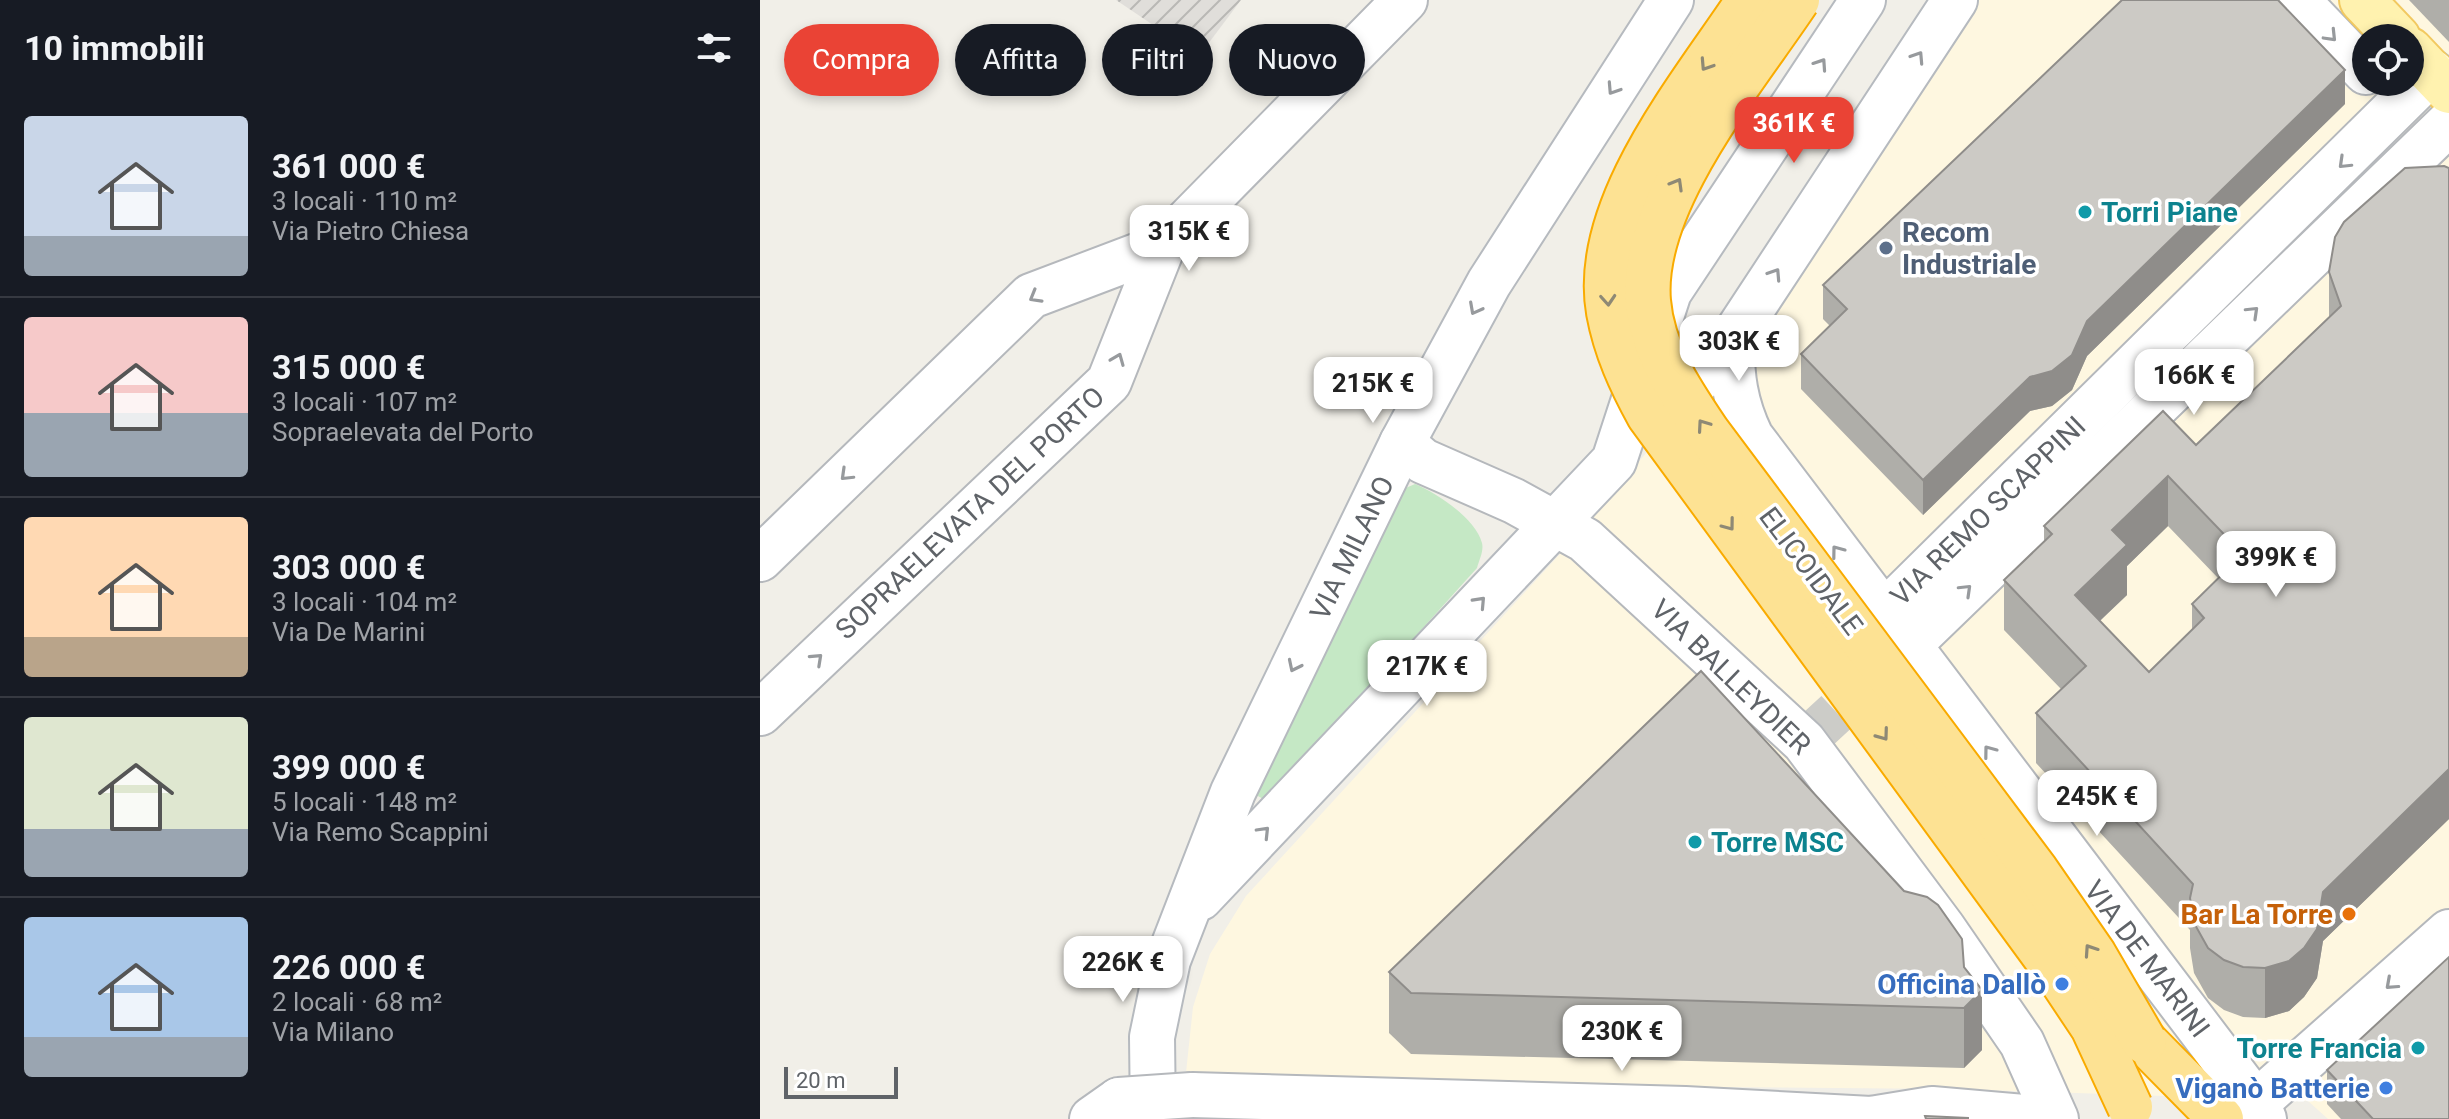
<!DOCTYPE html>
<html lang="it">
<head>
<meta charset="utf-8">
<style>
  :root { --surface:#171b24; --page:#242831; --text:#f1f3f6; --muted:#9ea1a6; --line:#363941; --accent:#ea4335 }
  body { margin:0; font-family:Roboto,sans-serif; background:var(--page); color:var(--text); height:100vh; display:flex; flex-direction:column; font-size:30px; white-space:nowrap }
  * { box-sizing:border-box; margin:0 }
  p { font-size:26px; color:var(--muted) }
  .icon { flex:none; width:44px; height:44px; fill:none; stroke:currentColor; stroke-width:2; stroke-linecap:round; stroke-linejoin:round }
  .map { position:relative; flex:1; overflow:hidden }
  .sheet { display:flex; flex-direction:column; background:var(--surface); width:760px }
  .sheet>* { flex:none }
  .hud { position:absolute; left:24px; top:24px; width:760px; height:72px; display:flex; gap:16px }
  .buttons { position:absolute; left:1592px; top:24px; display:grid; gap:16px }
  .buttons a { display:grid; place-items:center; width:72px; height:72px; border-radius:50%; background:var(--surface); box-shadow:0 4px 12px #0003; font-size:40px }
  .scale { position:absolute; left:24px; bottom:20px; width:114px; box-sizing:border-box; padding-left:8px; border:4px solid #5f6368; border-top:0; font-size:22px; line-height:28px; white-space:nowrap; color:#5f6368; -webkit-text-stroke:6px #fff; paint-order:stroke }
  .price { position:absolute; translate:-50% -68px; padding:0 18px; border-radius:16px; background:#fff; color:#222; font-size:26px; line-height:52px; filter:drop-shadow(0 2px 4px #0008) }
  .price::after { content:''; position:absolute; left:50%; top:48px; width:24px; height:18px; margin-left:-12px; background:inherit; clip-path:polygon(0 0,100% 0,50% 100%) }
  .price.selected { background:var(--accent); color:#fff }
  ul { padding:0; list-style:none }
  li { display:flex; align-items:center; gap:24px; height:200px; padding:0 24px }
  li+li { border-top:2px solid var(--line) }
  li span { display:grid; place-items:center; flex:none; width:224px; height:160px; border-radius:8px; color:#555 }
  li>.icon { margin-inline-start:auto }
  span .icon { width:96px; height:96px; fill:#fffc; stroke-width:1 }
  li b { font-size:34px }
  h2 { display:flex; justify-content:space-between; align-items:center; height:96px; padding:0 24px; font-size:34px }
  .tag { padding:0 28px; border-radius:36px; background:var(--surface); box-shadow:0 4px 12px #0003; font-size:28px; line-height:72px }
  .tag.selected { background:var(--accent); color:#fff }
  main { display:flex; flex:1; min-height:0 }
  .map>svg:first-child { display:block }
</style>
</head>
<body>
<main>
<section class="sheet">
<h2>10 immobili<svg class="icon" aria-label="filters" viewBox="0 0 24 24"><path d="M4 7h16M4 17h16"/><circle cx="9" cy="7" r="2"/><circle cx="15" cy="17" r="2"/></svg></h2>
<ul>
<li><span style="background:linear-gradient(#c9d6e8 75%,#9aa5b1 0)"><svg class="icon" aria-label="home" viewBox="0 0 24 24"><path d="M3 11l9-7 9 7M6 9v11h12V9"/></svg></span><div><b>361 000 €</b><p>3 locali · 110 m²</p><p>Via Pietro Chiesa</p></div></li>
<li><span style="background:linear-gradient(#f6c9c9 60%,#9aa5b1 0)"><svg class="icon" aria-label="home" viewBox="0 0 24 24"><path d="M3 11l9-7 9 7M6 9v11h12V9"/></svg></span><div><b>315 000 €</b><p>3 locali · 107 m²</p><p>Sopraelevata del Porto</p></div></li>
<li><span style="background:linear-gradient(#ffd9b3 75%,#b9a48a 0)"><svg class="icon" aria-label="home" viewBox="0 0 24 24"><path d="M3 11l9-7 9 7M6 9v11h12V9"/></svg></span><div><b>303 000 €</b><p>3 locali · 104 m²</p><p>Via De Marini</p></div></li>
<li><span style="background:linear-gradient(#dfe7d0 70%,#9aa5b1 0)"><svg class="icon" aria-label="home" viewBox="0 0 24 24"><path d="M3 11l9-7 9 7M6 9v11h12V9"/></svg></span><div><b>399 000 €</b><p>5 locali · 148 m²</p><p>Via Remo Scappini</p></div></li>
<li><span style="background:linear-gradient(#a9c7e8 75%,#9aa5b1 0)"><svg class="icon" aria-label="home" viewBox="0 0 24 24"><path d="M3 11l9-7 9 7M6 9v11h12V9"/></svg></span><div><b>226 000 €</b><p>2 locali · 68 m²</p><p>Via Milano</p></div></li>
</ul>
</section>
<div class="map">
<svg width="1689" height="1119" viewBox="0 0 1689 1119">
  <defs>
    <pattern id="industrial-furrows" width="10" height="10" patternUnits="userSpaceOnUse" patternTransform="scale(2)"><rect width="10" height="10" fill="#e0deda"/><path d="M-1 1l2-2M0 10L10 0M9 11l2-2" fill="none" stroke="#b9b8b5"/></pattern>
  </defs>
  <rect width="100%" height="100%" fill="#f1efe8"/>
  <!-- commercial -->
  <path fill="#fef7e0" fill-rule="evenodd" d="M1218,0H1689V1119H1568L1548,1101L1195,1089L425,1082L433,1007L450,954L486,896L800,554L1015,302ZM1606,38H1650V82H1606Z"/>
  <!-- industrial -->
  <polygon fill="url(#industrial-furrows)" points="356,0 481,0 439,56"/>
  <!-- grass -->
  <path fill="#c5e8c5" d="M655,484C677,493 716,519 722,543C724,551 719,560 717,568L507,801L496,795L641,490Z"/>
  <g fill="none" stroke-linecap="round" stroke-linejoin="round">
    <!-- street-tunnel -->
    <polyline stroke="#ccccc8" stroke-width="44" stroke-dasharray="44 22" stroke-linecap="butt" points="1044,742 1121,671"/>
    <!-- street casing -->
    <g stroke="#b5b8bc" stroke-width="48">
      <g id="street">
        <polyline points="1537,0 1606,72"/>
        <polyline points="403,246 645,0"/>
        <path d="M972,339C971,375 975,404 991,437L1496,1103L1504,1119"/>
        <polyline points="642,443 663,461 754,501 825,540 1044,742 1183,928 1262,1043 1296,1119"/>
        <polyline points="0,559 271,296 403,246 349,382 0,713"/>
        <polyline points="1124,613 1672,72"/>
        <polyline points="1149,645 1689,123"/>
        <polyline points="432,1095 925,1109 1111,1119 1172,1109 1287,1119"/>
        <polyline points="1471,1116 1496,1103 1689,932"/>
        <polyline points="332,1119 359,1100"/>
      </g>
    </g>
    <!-- secondary casing -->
    <g stroke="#b6babf" stroke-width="48">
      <g id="secondary">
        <polyline points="934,385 972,339 1195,0"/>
        <polyline points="440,898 854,461 909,292 1103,0"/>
        <polyline points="393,1119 392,1037 408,960 473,792 642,443 729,283 911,0"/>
      </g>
    </g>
    <!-- primary casing -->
    <g stroke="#f2c960" stroke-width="48">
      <g id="primary">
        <polyline points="1602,0 1638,38"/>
        <polyline points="1650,50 1689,91"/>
      </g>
    </g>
    <!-- highway casing -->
    <g stroke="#f9ab00" stroke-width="48">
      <polyline id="highway" points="1354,1016 1384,1041 1461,1119"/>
    </g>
    <!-- street -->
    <use href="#street" stroke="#fff" stroke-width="44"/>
    <!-- secondary -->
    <use href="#secondary" stroke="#fff" stroke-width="44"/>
    <!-- primary -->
    <use href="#primary" stroke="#fff2af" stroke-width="44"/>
    <!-- highway -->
    <use href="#highway" stroke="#fde293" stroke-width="44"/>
    <!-- street-bridge casing -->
    <g stroke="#b5b8bc" stroke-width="48" stroke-linecap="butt">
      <polyline id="street-bridge" points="359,1100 432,1095"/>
    </g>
    <!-- highway-bridge casing -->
    <g stroke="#f9ab00" stroke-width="48" stroke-linecap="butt">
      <g id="highway-bridge">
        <path d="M989,0C933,85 830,206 849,312C856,350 871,382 889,415L1293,967L1333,1027L1370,1107"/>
        <path d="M1037,0C983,81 880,202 888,301C892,351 921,393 948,433L1276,871L1334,955L1384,1041"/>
      </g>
    </g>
    <!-- street-bridge -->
    <use href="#street-bridge" stroke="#fff" stroke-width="44"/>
    <!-- highway-bridge -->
    <use href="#highway-bridge" stroke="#fde293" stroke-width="44"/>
  </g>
  <!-- wall -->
  <g fill="#afaea9" fill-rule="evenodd">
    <polygon points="1649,0 1689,0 1689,42"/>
    <polygon points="1585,104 1327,356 1312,390 1292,406 1270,411 1163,515 1041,389 1041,354 1070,326 1063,319 1063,285"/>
    <path d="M1689,168V819L1563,941L1557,978L1544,997L1529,1011L1505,1018L1483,1017L1464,1010L1448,998L1434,973L1430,948V930L1276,763V713L1301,689L1244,630V580L1284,542V526L1436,445L1569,318V272ZM1408,526L1458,578L1432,604V630L1389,672L1340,621L1367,595V566Z"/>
    <polygon points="1204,967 1222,1050 1204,1068 651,1054 629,1033 629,972"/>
    <polygon points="1567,1070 1689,1119 1581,1119 1567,1104"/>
  </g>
  <!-- shaded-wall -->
  <g fill="#8f8d8a">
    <polygon points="1585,70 1585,104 1327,356 1312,390 1292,406 1270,411 1163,515 1163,480"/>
    <polygon points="1408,476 1408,526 1367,566 1367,595 1315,644 1315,595 1352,530"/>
    <polygon points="1689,769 1689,819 1563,941 1557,978 1544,997 1529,1011 1505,1018 1505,968 1563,892"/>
    <polygon points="1222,990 1222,1050 1204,1068 1204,1008"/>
  </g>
  <!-- building -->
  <g fill="#cccac5" stroke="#8f8d8a" stroke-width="2" fill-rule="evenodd">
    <polygon points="1362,0 1518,0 1585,70 1327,321 1312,355 1292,371 1270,377 1163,480 1041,354 1087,309 1063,285"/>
    <path d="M1684,166L1689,168V769L1563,892L1557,929L1544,948L1529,961L1505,968L1483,967L1464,960L1448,948L1434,923L1430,898L1433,884L1276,713L1326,666L1244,580L1292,534L1284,526L1403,411L1436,445L1581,306L1569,272L1575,237L1584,222L1645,168ZM1408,476L1483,554L1432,604L1444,618L1389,672L1315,595L1367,545L1352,530Z"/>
    <polygon points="941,671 1144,891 1167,897 1178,905 1202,939 1204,967 1222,990 1204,1008 651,993 629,972"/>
    <polygon points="1689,957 1689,1119 1613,1119 1567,1070"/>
    <polygon points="1165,1116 1208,1118 1208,1119 1166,1119"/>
  </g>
  <!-- one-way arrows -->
  <defs><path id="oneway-chevron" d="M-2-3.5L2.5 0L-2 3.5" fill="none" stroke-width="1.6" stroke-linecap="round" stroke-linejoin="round" transform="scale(2)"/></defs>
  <g stroke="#979a9d">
    <use href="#oneway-chevron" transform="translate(1571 36) rotate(46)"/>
    <use href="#oneway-chevron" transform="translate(1158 57) rotate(-57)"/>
    <use href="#oneway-chevron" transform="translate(1061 64) rotate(-56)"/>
    <use href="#oneway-chevron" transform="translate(853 89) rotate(123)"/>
    <use href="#oneway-chevron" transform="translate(1584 163) rotate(136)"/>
    <use href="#oneway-chevron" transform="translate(1015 274) rotate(-57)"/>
    <use href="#oneway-chevron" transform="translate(275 297) rotate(150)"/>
    <use href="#oneway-chevron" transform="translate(715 309) rotate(118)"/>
    <use href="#oneway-chevron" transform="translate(1493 312) rotate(-44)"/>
    <use href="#oneway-chevron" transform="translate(358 359) rotate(-68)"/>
    <use href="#oneway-chevron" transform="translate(86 475) rotate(136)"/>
    <use href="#oneway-chevron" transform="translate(1077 551) rotate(-127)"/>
    <use href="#oneway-chevron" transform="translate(1206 590) rotate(-44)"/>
    <use href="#oneway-chevron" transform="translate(720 602) rotate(-47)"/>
    <use href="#oneway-chevron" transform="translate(57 659) rotate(-43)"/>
    <use href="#oneway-chevron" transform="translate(534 666) rotate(116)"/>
    <use href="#oneway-chevron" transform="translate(1229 751) rotate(-127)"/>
    <use href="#oneway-chevron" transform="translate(504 832) rotate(-46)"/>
    <use href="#oneway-chevron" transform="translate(1631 984) rotate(138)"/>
  </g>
  <g stroke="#8e8975">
    <use href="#oneway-chevron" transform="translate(946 65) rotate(123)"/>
    <use href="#oneway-chevron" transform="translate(917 184) rotate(-60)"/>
    <use href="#oneway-chevron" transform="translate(848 300) rotate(86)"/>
    <use href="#oneway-chevron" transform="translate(943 425) rotate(-125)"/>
    <use href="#oneway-chevron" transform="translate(969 525) rotate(53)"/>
    <use href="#oneway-chevron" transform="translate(1123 735) rotate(54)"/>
    <use href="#oneway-chevron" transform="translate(1330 950) rotate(-124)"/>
  </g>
  <!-- markers -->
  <g fill="#0f9aa8" stroke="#fff" stroke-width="3">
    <circle cx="1325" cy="212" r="8"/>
    <circle cx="935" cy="842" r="8"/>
    <circle cx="1658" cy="1048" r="8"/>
  </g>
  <circle fill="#5c6f8a" stroke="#fff" stroke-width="3" cx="1126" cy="248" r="8"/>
  <circle fill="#e8710a" stroke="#fff" stroke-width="3" cx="1589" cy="914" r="8"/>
  <g fill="#3f7fe0" stroke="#fff" stroke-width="3">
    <circle cx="1302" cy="984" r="8"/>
    <circle cx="1626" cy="1088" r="8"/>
  </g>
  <g text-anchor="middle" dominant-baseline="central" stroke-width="7" stroke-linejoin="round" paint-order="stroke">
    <!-- culture labels -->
    <g font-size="28" font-weight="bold" fill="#0d838f" stroke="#fff" text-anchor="start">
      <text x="1341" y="212">Torri Piane</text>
      <text x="951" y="842">Torre MSC</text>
      <text x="1642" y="1048" text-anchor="end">Torre Francia</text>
    </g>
    <!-- service labels -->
    <g font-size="28" font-weight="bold" fill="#4e5e75" stroke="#fff" text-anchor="start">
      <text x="1142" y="232">Recom<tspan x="1142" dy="32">Industriale</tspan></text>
    </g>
    <!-- street labels -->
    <g font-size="28" fill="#5f6368" stroke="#fff">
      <text transform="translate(1228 511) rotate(-44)">VIA REMO SCAPPINI</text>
      <text transform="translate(210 513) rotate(-43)">SOPRAELEVATA DEL PORTO</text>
      <text transform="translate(592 548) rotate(-64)">VIA MILANO</text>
      <text transform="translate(1051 571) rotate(53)">ELICOIDALE</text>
      <text transform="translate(971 677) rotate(44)">VIA BALLEYDIER</text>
      <text transform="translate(1387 959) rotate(53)">VIA DE MARINI</text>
    </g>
    <!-- food labels -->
    <g font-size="28" font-weight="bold" fill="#c56008" stroke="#fff" text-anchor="end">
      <text x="1573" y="914">Bar La Torre</text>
    </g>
    <!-- shop labels -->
    <g font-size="28" font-weight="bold" fill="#366cbe" stroke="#fff" text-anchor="end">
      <text x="1286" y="984">Officina Dallò</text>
      <text x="1610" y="1088">Viganò Batterie</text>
    </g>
  </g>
</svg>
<div class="buttons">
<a><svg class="icon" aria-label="locate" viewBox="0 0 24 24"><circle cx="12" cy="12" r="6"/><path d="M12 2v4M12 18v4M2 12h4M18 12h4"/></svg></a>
</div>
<div class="scale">20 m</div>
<b class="price selected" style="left:1034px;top:165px">361K €</b>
<b class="price" style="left:429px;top:273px">315K €</b>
<b class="price" style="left:979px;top:383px">303K €</b>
<b class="price" style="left:1434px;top:417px">166K €</b>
<b class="price" style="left:613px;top:425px">215K €</b>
<b class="price" style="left:1516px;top:599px">399K €</b>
<b class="price" style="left:667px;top:708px">217K €</b>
<b class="price" style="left:1337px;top:838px">245K €</b>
<b class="price" style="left:363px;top:1004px">226K €</b>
<b class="price" style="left:862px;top:1073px">230K €</b>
<div class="hud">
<a class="tag selected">Compra</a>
<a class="tag">Affitta</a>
<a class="tag">Filtri</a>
<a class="tag">Nuovo</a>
</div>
</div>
</main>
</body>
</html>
